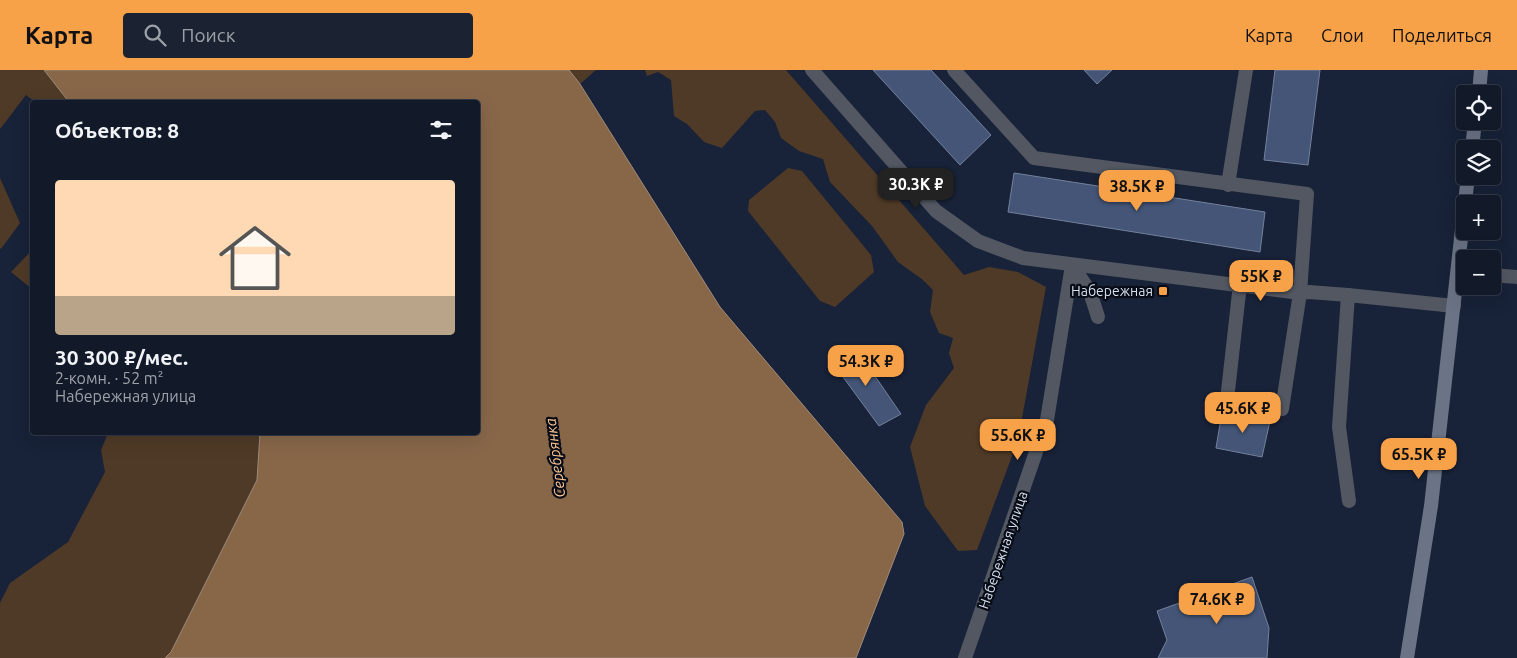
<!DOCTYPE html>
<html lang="ru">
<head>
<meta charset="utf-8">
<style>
  :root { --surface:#121a2a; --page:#1b2332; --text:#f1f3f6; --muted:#9ca1a8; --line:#313847; --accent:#f7a149 }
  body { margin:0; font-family:Ubuntu,sans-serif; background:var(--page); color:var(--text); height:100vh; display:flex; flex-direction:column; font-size:19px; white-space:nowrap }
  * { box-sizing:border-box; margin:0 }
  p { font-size:16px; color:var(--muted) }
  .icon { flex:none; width:28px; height:28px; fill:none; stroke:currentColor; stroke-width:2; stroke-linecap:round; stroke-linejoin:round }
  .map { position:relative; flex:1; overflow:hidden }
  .panel { position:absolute; left:30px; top:30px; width:450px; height:335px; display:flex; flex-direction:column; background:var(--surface); border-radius:5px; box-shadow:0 5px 20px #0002,0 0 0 1px var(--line) }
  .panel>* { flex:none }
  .fabs { position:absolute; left:1456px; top:15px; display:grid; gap:10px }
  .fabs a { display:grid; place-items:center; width:45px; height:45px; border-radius:5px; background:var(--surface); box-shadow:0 5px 20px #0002,0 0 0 1px var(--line); font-size:25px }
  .price { position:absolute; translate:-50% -42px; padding:0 11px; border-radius:10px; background:var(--accent); color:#111; font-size:16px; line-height:32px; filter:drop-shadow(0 1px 2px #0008) }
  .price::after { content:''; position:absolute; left:50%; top:30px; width:15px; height:11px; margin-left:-8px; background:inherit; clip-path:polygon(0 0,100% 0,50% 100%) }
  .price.active { background:#222; color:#fff }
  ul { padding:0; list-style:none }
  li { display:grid; align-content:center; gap:10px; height:265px; padding:0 25px }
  li span { display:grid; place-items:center; height:155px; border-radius:5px; color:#555 }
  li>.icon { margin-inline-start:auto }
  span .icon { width:90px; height:90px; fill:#fffc; stroke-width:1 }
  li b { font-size:21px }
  h2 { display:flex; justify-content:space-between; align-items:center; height:60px; padding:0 25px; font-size:21px }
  header { display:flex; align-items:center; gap:30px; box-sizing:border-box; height:70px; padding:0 25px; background:var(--accent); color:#111 }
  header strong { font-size:24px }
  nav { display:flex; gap:28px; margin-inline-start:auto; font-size:18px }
  .search { width:350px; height:45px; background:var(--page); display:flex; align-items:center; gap:12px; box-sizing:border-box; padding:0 18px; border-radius:5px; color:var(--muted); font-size:19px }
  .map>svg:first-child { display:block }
</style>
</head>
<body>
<header>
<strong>Карта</strong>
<div class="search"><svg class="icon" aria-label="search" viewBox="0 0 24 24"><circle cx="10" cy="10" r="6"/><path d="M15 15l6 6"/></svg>Поиск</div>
<nav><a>Карта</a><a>Слои</a><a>Поделиться</a></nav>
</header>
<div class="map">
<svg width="1517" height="588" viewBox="0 0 1517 588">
  <rect width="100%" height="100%" fill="#182238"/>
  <!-- green -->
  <g fill="#4f3a27">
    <polygon points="0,0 44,0 69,32 35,32 26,25 0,59"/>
    <polygon points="569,0 596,0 580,14"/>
    <polygon points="645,0 786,0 964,205 989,197 1018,202 1046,217 1018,370 977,480 958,481 925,436 910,377 926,335 954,298 949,283 953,268 939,263 930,242 933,220 923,210 898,192 872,156 830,112 823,89 799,81 781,68 775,52 765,40 755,41 722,78 704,72 687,54 674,46 671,10 658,2 647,6"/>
    <polygon points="788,98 802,101 871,185 874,202 835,237 820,231 748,141 749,130"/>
    <polygon points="0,108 20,153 1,179 0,178"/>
    <polygon points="32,180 32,219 11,202"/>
    <polygon points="108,363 260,363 257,410 171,582 165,588 0,588 0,533 10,513 68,472 105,402 101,380"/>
  </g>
  <!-- water -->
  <polygon fill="#886749" stroke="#9f8b7a" points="44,0 569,0 580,14 720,237 902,452 904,464 856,588 165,588 171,582 257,410 260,363 478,362 478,32 69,32"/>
  <!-- building -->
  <g fill="#457" stroke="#74819c">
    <polygon points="873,0 931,0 991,65 960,95"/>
    <polygon points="1084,0 1112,0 1097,14"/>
    <polygon points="1275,0 1320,0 1308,95 1264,90"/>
    <polygon points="1014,103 1265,142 1260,182 1008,142"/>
    <polygon points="855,277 901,344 879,356 832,292"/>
    <polygon points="1222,342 1270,351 1262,387 1216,378"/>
    <polygon points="1252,507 1269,558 1267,588 1158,588 1167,570 1157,541"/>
  </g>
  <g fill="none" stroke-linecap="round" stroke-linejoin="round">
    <!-- service -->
    <g stroke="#525762" stroke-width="14">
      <polyline points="954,0 1034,88 1307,124 1300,223 1282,339 1227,330 1240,214"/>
      <polyline points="1228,115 1246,0"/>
      <polyline points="1072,195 1090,222 1098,247"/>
      <polyline points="1492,205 1517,207"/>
      <polyline points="1348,225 1339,357 1349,431"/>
    </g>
    <!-- minor -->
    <polyline stroke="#525762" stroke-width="14" points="965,588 1047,350 1072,195"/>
    <!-- tertiary -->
    <polyline stroke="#525762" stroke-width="14" points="812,0 936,141 978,171 1023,188 1300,223 1309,222 1348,225 1454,236"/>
    <!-- secondary -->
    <g stroke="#6b7486" stroke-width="14">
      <polyline points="1479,24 1481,0"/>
      <polyline points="1472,79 1475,51"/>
      <polyline points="1407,588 1431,436 1468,106"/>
    </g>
  </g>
  <!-- markers -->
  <rect fill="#f7a149" stroke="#080c16" stroke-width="2" x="1158" y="216" width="10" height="10" rx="2.5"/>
  <g text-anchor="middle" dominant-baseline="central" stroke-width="4.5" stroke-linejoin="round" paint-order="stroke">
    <!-- poi labels -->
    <g font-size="14" fill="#d6deec" stroke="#080c16" text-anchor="end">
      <text x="1153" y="221">Набережная</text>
    </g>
    <!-- street labels -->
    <g font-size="14" fill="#d6deec" stroke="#080c16">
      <text transform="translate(1003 480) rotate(-71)">Набережная улица</text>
    </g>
    <!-- water labels -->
    <g font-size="15" font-style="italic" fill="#fcc593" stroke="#080c16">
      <text transform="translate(555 388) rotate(-97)">Серебрянка</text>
    </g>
  </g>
</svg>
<div class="fabs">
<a><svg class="icon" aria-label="locate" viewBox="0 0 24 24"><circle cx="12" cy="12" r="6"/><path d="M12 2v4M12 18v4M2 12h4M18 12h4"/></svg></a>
<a><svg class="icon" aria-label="layers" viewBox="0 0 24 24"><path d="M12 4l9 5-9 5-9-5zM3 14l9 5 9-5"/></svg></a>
<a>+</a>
<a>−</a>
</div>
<b class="price active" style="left:916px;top:140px">30.3K ₽</b>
<b class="price" style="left:1137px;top:142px">38.5K ₽</b>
<b class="price" style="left:1261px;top:232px">55K ₽</b>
<b class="price" style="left:866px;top:317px">54.3K ₽</b>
<b class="price" style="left:1243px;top:364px">45.6K ₽</b>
<b class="price" style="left:1018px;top:391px">55.6K ₽</b>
<b class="price" style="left:1419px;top:410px">65.5K ₽</b>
<b class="price" style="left:1217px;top:555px">74.6K ₽</b>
<section class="panel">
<h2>Объектов: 8<svg class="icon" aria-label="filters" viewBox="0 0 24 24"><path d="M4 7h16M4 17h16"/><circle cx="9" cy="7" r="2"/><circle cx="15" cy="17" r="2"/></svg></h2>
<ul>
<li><span style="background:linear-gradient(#ffd9b3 75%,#b9a48a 0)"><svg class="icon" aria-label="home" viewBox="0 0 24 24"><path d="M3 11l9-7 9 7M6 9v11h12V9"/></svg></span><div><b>30 300 ₽/мес.</b><p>2-комн. · 52 m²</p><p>Набережная улица</p></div></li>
</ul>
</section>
</div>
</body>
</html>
